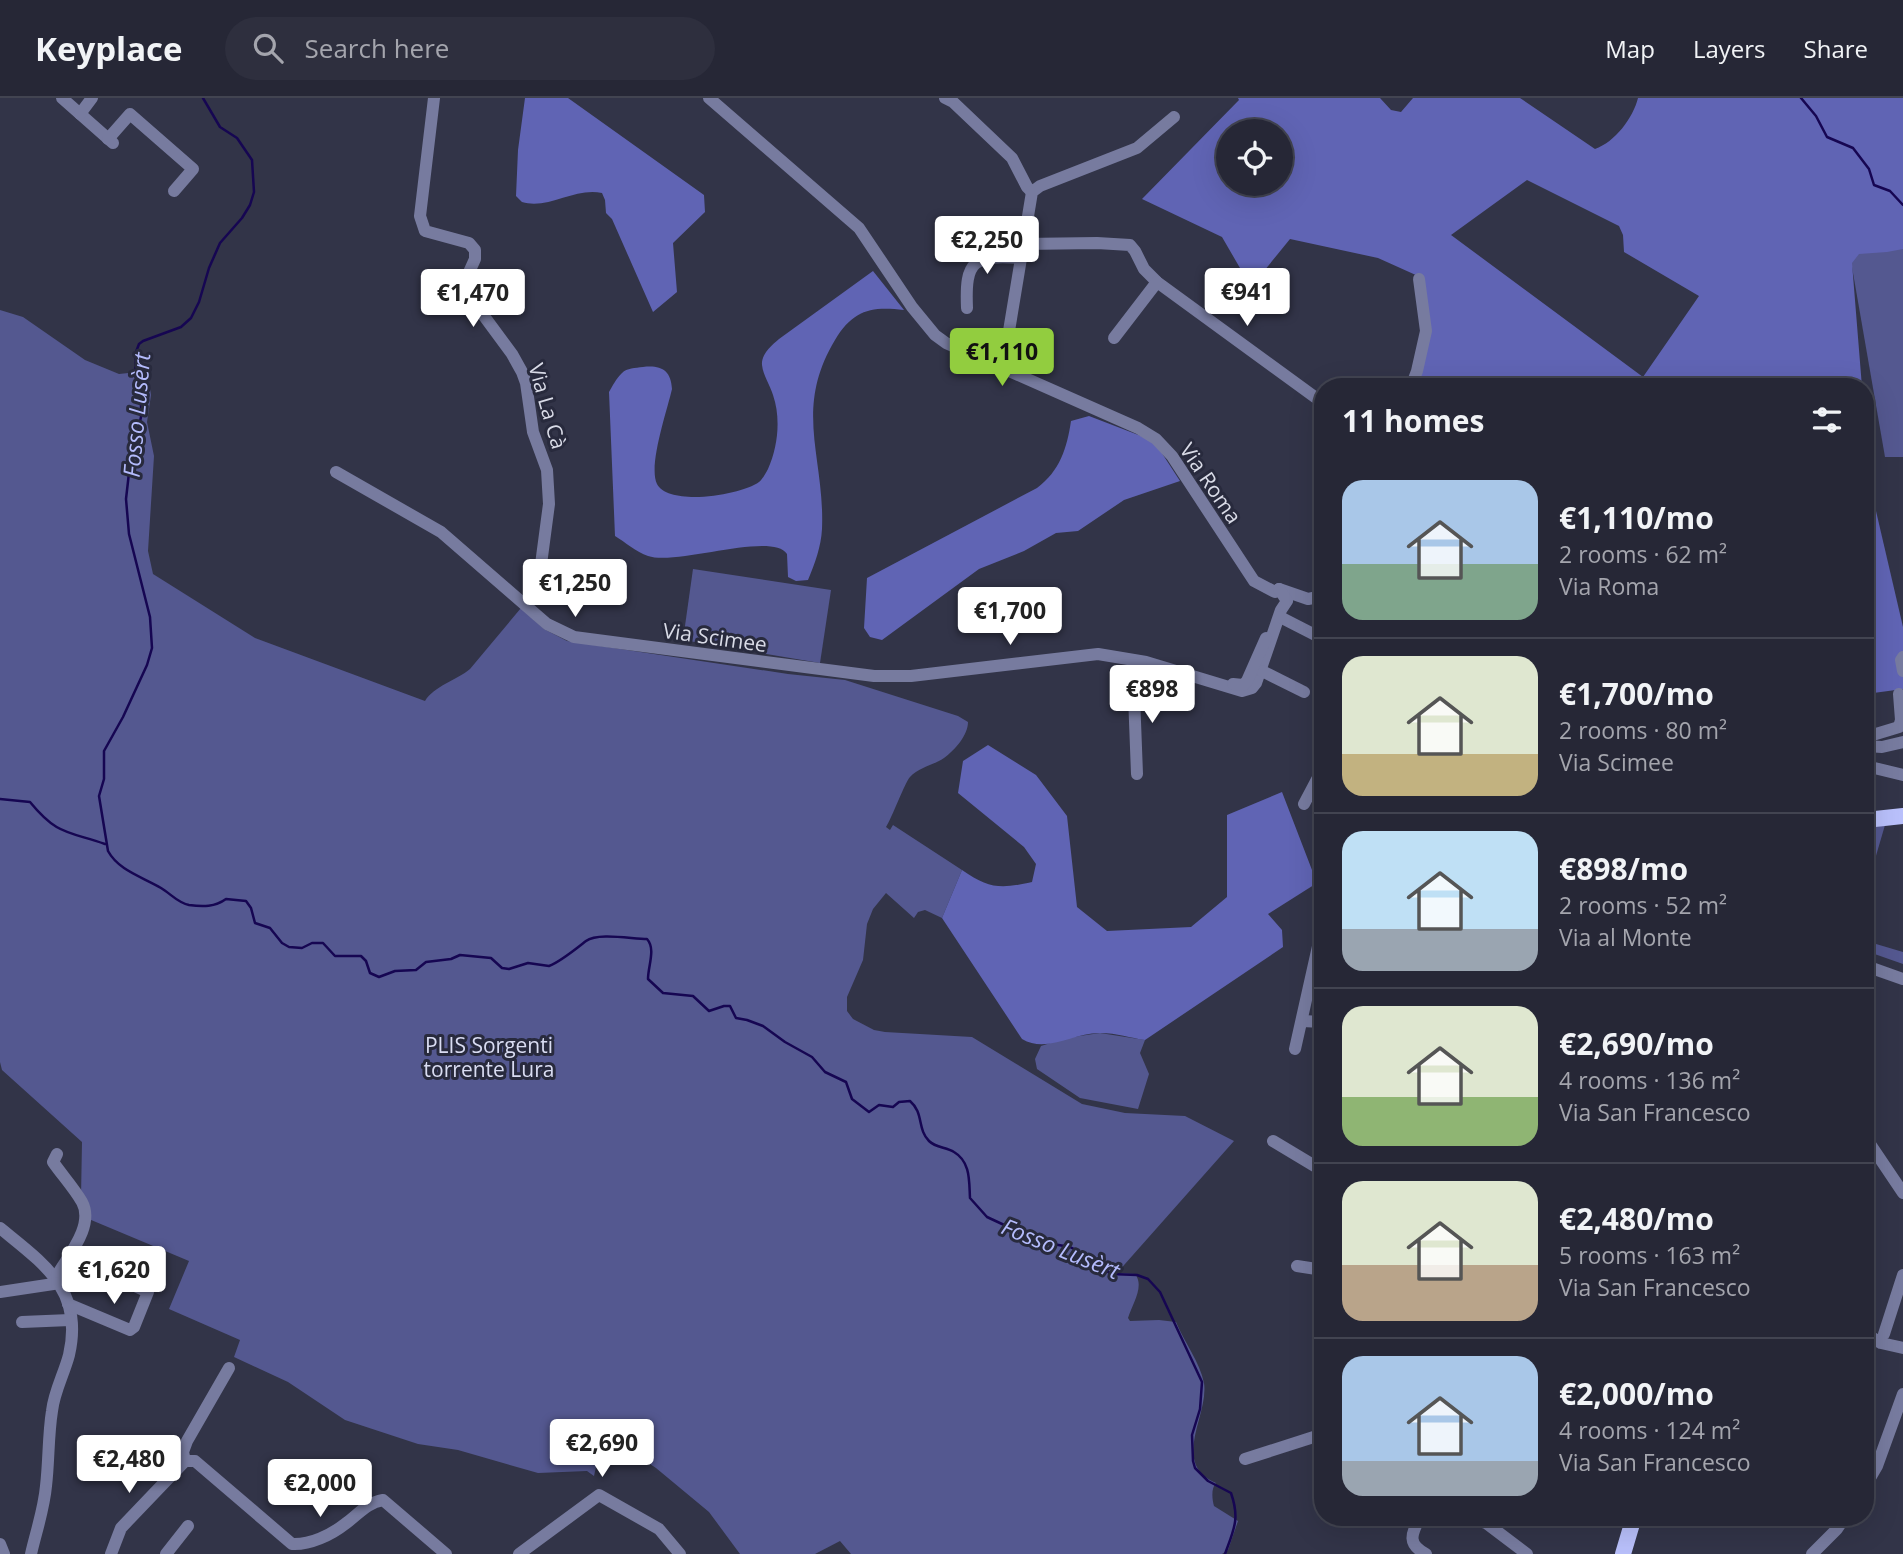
<!DOCTYPE html>
<html lang="en">
<head>
<meta charset="utf-8">
<style>
  :root { --surface:#262736; --page:#2e2f3e; --text:#f1f3f6; --muted:#a4a5ad; --line:#424451; --accent:#92cd3f }
  body { margin:0; font-family:"Open Sans",sans-serif; background:var(--page); color:var(--text); height:100vh; display:flex; flex-direction:column; font-size:26px; white-space:nowrap }
  * { box-sizing:border-box; margin:0 }
  p { font-size:23px; color:var(--muted) }
  .icon { flex:none; width:38px; height:38px; fill:none; stroke:currentColor; stroke-width:2; stroke-linecap:round; stroke-linejoin:round }
  .map { position:relative; flex:1; overflow:hidden }
  .drawer { position:absolute; left:1314px; top:280px; width:560px; height:1148px; display:flex; flex-direction:column; background:var(--surface); border-radius:28px; box-shadow:0 7px 28px #0002,0 0 0 2px var(--line) }
  .drawer>* { flex:none }
  .tools { position:absolute; left:1216px; top:21px; display:grid; gap:14px }
  .tools a { display:grid; place-items:center; width:77px; height:77px; border-radius:50%; background:var(--surface); box-shadow:0 7px 28px #0002,0 0 0 2px var(--line); font-size:35px }
  .price { position:absolute; translate:-50% -60px; padding:0 16px; border-radius:7px; background:#fff; color:#222; font-size:23px; line-height:46px; filter:drop-shadow(0 2px 4px #0008) }
  .price::after { content:''; position:absolute; left:50%; top:42px; width:21px; height:16px; margin-left:-10px; background:inherit; clip-path:polygon(0 0,100% 0,50% 100%) }
  .price.active { background:var(--accent); color:#111 }
  ul { padding:0; list-style:none }
  li { display:flex; align-items:center; gap:21px; height:175px; padding:0 28px }
  li+li { border-top:2px solid var(--line) }
  li span { display:grid; place-items:center; flex:none; width:196px; height:140px; border-radius:21px; color:#555 }
  li>.icon { margin-inline-start:auto }
  span .icon { width:84px; height:84px; fill:#fffc; stroke-width:1 }
  li b { font-size:30px }
  h2 { display:flex; justify-content:space-between; align-items:center; height:84px; padding:0 28px; font-size:30px }
  header { display:flex; align-items:center; gap:42px; box-sizing:border-box; height:98px; padding:0 35px; background:var(--surface); border-bottom:2px solid var(--line) }
  header strong { font-size:33px }
  nav { display:flex; gap:38px; margin-inline-start:auto; font-size:24px }
  .search { width:490px; height:63px; background:var(--page); display:flex; align-items:center; gap:18px; box-sizing:border-box; padding:0 24px; border-radius:38px; color:var(--muted); font-size:26px }
  .map>svg:first-child { display:block }
</style>
</head>
<body>
<header>
<strong>Keyplace</strong>
<div class="search"><svg class="icon" aria-label="search" viewBox="0 0 24 24"><circle cx="10" cy="10" r="6"/><path d="M15 15l6 6"/></svg>Search here</div>
<nav><a>Map</a><a>Layers</a><a>Share</a></nav>
</header>
<div class="map">
<svg width="1903" height="1456" viewBox="0 0 1903 1456">
  <rect width="100%" height="100%" fill="#323448"/>
  <!-- green -->
  <g fill="#545890">
    <polygon points="1903,0 1903,359 1885,359 1848,146"/>
    <path d="M0,212L23,219L85,262L119,276L147,273L151,297L147,324L154,358L148,453L153,476L255,540L425,603C434,588 457,582 470,571L521,510L544,531L567,543L788,576L845,582L958,618L968,624C968,637 955,652 944,660C934,667 919,669 910,679C905,684 892,720 886,729L890,732L893,727L962,772L942,820L925,812L918,814L914,820L886,795L873,811L867,826L863,862L847,899V913L853,921L874,932L885,934L972,939L1082,1006L1125,1015L1185,1018L1234,1043L1117,1175L1135,1176C1145,1188 1132,1207 1128,1220L1130,1223L1159,1222L1176,1224C1184,1244 1200,1264 1204,1285C1209,1318 1170,1365 1216,1385C1211,1390 1212,1401 1214,1408L1238,1423L1228,1452L1222,1456H851L840,1443L815,1456H740L709,1414L656,1370L638,1358L625,1354L600,1351L594,1378L587,1373L538,1375L458,1352L418,1346L345,1322L288,1284L234,1259L240,1242L169,1211L189,1163L84,1119L81,1099L82,1044L2,972L0,964Z"/>
    <polygon points="693,471 831,492 820,565 683,542"/>
    <polygon points="1885,727 1866,792 1866,731"/>
    <polygon points="1866,843 1903,854 1903,866 1866,853"/>
    <polygon points="1100,935 1145,942 1140,955 1149,976 1138,1011 1080,1000 1037,971 1035,961 1041,948 1066,940"/>
  </g>
  <!-- forest -->
  <g fill="#6064b4" fill-rule="evenodd">
    <path d="M525,0H568L704,97L705,114L673,145L677,194L653,214L612,121L606,115L605,102L602,95C575,89 548,112 522,104L516,98L518,52Z"/>
    <path d="M1238,0H1380L1391,12L1401,14L1413,0H1520L1595,51C1615,44 1633,20 1638,0H1903V151L1887,154L1859,156L1852,165L1862,289H1415L1431,232L1418,178L1378,160L1290,141L1251,189L1222,139L1142,101L1239,2ZM1228,33H1281V86H1228ZM1527,82L1619,128L1623,137L1624,154L1699,198L1643,279L1451,137Z"/>
    <path d="M873,173L904,212C871,208 853,212 835,242C793,312 825,359 822,431C821,449 815,465 808,482L796,483L788,479L787,456C772,433 677,468 648,458C636,454 625,444 615,438L609,294C613,287 616,281 622,275C627,270 635,270 643,269C661,267 671,272 672,291C667,313 648,368 657,386C669,409 742,397 759,384C762,382 766,375 768,371C778,349 781,320 773,297C770,287 763,277 762,267C761,256 772,247 779,241Z"/>
    <path d="M1089,318L1154,343L1180,383L1124,402L1078,433L1056,435L1024,453L979,471L882,542L870,539L864,530L867,480L1037,390C1060,373 1067,350 1071,323Z"/>
    <polygon points="1866,370 1903,529 1903,591 1866,596"/>
    <path d="M988,647L1036,677L1067,718L1077,809L1107,833L1191,829L1227,799V717L1282,694L1317,785L1268,816L1282,832L1283,849L1145,942C1131,940 1116,935 1101,935C1074,934 1047,956 1022,941L942,820L962,772C989,791 1001,791 1032,784L1036,766L1024,749L958,695L963,663Z"/>
  </g>
  <g fill="none" stroke-linecap="round" stroke-linejoin="round">
    <!-- stream -->
    <g stroke="#160652" stroke-width="2.5">
      <path d="M203,0L220,29L237,40L252,62L254,94L250,107L242,120L220,145L209,170L199,204L191,220L181,229L143,243L139,246L136,254L135,276L141,301V319L130,366L126,401L129,436L150,519L152,550L147,567L123,619L104,653V681L99,698L108,753C119,773 143,779 161,790C171,796 178,805 189,807C203,809 215,809 226,801L246,803L251,810L255,825L270,830L282,845L289,849L302,850L312,845H323L335,858H361L366,863L370,875L379,879L395,873L416,872L426,864L451,861L460,857L491,860L502,870L509,871L528,865L549,868C560,864 577,850 586,843C598,834 632,841 647,841C656,851 648,868 648,881L663,895L693,898L709,913L724,908H730L736,920L747,922L763,928L785,944L812,959L825,974L846,984L852,1001L869,1014L879,1007L893,1009L899,1004L910,1003C924,1015 917,1031 929,1043C936,1050 946,1049 954,1054C971,1064 969,1084 970,1100L987,1119L1015,1132L1030,1142L1070,1149L1082,1155L1111,1176L1137,1177L1148,1181L1160,1194L1202,1284L1200,1311L1192,1337L1193,1363L1195,1370L1208,1383L1231,1395C1240,1421 1234,1431 1225,1456"/>
      <polyline points="1801,0 1816,18 1827,39 1853,50 1869,71 1874,87 1890,93 1903,107"/>
      <path d="M0,701L30,704C57,737 67,733 105,746"/>
    </g>
    <!-- minor -->
    <g stroke="#777b9f" stroke-width="12">
      <polyline points="62,0 113,45"/>
      <polyline points="434,0 420,118 425,133 469,145 475,152 475,161 466,181 467,195 512,256 522,274 526,285 533,334 547,372 549,406 538,489 536,498 525,506"/>
      <polyline points="709,0 859,130 912,209 935,237 946,245 1138,330 1156,341 1172,358 1254,483 1275,494 1279,491 1308,501 1323,498"/>
      <polyline points="945,0 953,4 1012,60 1027,89 1032,94"/>
      <polyline points="80,16 92,0"/>
      <polyline points="108,41 130,16 193,71 174,93"/>
      <polyline points="1023,146 1097,145 1130,147 1135,153 1144,171 1157,184 1323,305"/>
      <path d="M967,210C965,162 973,157 1021,160"/>
      <polyline points="1114,240 1157,184"/>
      <polyline points="998,270 1007,245 1032,94 1040,88 1137,50 1174,19"/>
      <polyline points="1411,289 1417,273 1426,233 1419,181"/>
      <polyline points="336,374 441,434 547,526 574,539 874,578 911,578 1098,556 1146,564 1242,593 1252,590 1256,585 1281,512 1287,503 1279,491"/>
      <polyline points="1280,519 1323,541"/>
      <polyline points="1903,559 1901,562 1903,573"/>
      <polyline points="1262,573 1304,594"/>
      <polyline points="1233,586 1243,587 1247,583 1266,540"/>
      <polyline points="1866,639 1899,629 1901,622 1899,596"/>
      <polyline points="1866,648 1882,649 1903,644"/>
      <polyline points="1866,668 1903,677"/>
      <polyline points="1137,676 1133,571 1141,564"/>
      <polyline points="1304,706 1323,670"/>
      <polyline points="1866,868 1903,881"/>
      <polyline points="1302,923 1323,924"/>
      <polyline points="1295,951 1323,826"/>
      <polyline points="1866,1040 1903,1095"/>
      <polyline points="1273,1043 1323,1073"/>
      <path d="M0,1130C44,1166 84,1192 69,1257C64,1276 54,1294 52,1313C48,1338 49,1363 46,1388C44,1411 36,1434 31,1456"/>
      <polyline points="1297,1168 1323,1172"/>
      <path d="M56,1179C67,1159 95,1128 82,1104C74,1090 62,1077 53,1064L57,1056"/>
      <polyline points="0,1194 60,1185"/>
      <polyline points="68,1206 130,1232 134,1229 148,1194 114,1178"/>
      <polyline points="22,1224 70,1222"/>
      <polyline points="1866,1236 1881,1245 1903,1250"/>
      <polyline points="1884,1236 1903,1177"/>
      <polyline points="1245,1361 1323,1336"/>
      <polyline points="185,1363 183,1354 187,1343 229,1270"/>
      <polyline points="1866,1387 1877,1368 1903,1296"/>
      <path d="M1420,1419C1411,1437 1407,1446 1426,1456"/>
      <polyline points="1466,1419 1486,1425 1527,1456"/>
      <polyline points="0,1446 4,1456"/>
      <path d="M111,1456L121,1430L185,1363H195L292,1446C310,1447 331,1437 345,1426C358,1417 366,1405 383,1402L446,1456"/>
      <polyline points="166,1456 188,1428"/>
      <polyline points="519,1456 599,1397 659,1431 680,1456"/>
      <polyline points="1812,1456 1837,1431 1845,1419"/>
    </g>
    <!-- major -->
    <g stroke="#b9c0fb" stroke-width="16">
      <polyline points="1866,722 1903,718"/>
      <polyline points="1623,1456 1634,1419"/>
    </g>
  </g>
  <g text-anchor="middle" dominant-baseline="central" stroke-width="6" stroke-linejoin="round" paint-order="stroke">
    <!-- street labels -->
    <g font-size="21" fill="#d9dbe7" stroke="#282a3d">
      <text transform="translate(548 308) rotate(74)">Via La Cà</text>
      <text transform="translate(1211 385) rotate(56)">Via Roma</text>
      <text transform="translate(715 539) rotate(8)">Via Scimee</text>
    </g>
    <!-- park labels -->
    <g font-size="21" fill="#d9dcf2" stroke="#282a3d">
      <text x="489" y="947">PLIS Sorgenti<tspan x="489" dy="24">torrente Lura</tspan></text>
    </g>
    <!-- water labels -->
    <g font-size="23" font-style="italic" fill="#b4bbfc" stroke="#282a3d">
      <text transform="translate(136 317) rotate(-85)">Fosso Lusèrt</text>
      <text transform="translate(1061 1150) rotate(22)">Fosso Lusèrt</text>
    </g>
  </g>
</svg>
<div class="tools">
<a><svg class="icon" aria-label="locate" viewBox="0 0 24 24"><circle cx="12" cy="12" r="6"/><path d="M12 2v4M12 18v4M2 12h4M18 12h4"/></svg></a>
</div>
<b class="price" style="left:987px;top:178px">€2,250</b>
<b class="price" style="left:1247px;top:230px">€941</b>
<b class="price" style="left:473px;top:231px">€1,470</b>
<b class="price active" style="left:1002px;top:290px">€1,110</b>
<b class="price" style="left:575px;top:521px">€1,250</b>
<b class="price" style="left:1010px;top:549px">€1,700</b>
<b class="price" style="left:1152px;top:627px">€898</b>
<b class="price" style="left:114px;top:1208px">€1,620</b>
<b class="price" style="left:602px;top:1381px">€2,690</b>
<b class="price" style="left:129px;top:1397px">€2,480</b>
<b class="price" style="left:320px;top:1421px">€2,000</b>
<section class="drawer">
<h2>11 homes<svg class="icon" aria-label="filters" viewBox="0 0 24 24"><path d="M4 7h16M4 17h16"/><circle cx="9" cy="7" r="2"/><circle cx="15" cy="17" r="2"/></svg></h2>
<ul>
<li><span style="background:linear-gradient(#a9c7e8 60%,#7fa58c 0)"><svg class="icon" aria-label="home" viewBox="0 0 24 24"><path d="M3 11l9-7 9 7M6 9v11h12V9"/></svg></span><div><b>€1,110/mo</b><p>2 rooms · 62 m²</p><p>Via Roma</p></div></li>
<li><span style="background:linear-gradient(#dfe7d0 70%,#c2b280 0)"><svg class="icon" aria-label="home" viewBox="0 0 24 24"><path d="M3 11l9-7 9 7M6 9v11h12V9"/></svg></span><div><b>€1,700/mo</b><p>2 rooms · 80 m²</p><p>Via Scimee</p></div></li>
<li><span style="background:linear-gradient(#bfe0f5 70%,#9aa5b1 0)"><svg class="icon" aria-label="home" viewBox="0 0 24 24"><path d="M3 11l9-7 9 7M6 9v11h12V9"/></svg></span><div><b>€898/mo</b><p>2 rooms · 52 m²</p><p>Via al Monte</p></div></li>
<li><span style="background:linear-gradient(#dfe7d0 65%,#8fb573 0)"><svg class="icon" aria-label="home" viewBox="0 0 24 24"><path d="M3 11l9-7 9 7M6 9v11h12V9"/></svg></span><div><b>€2,690/mo</b><p>4 rooms · 136 m²</p><p>Via San Francesco</p></div></li>
<li><span style="background:linear-gradient(#dfe7d0 60%,#b9a48a 0)"><svg class="icon" aria-label="home" viewBox="0 0 24 24"><path d="M3 11l9-7 9 7M6 9v11h12V9"/></svg></span><div><b>€2,480/mo</b><p>5 rooms · 163 m²</p><p>Via San Francesco</p></div></li>
<li><span style="background:linear-gradient(#a9c7e8 75%,#9aa5b1 0)"><svg class="icon" aria-label="home" viewBox="0 0 24 24"><path d="M3 11l9-7 9 7M6 9v11h12V9"/></svg></span><div><b>€2,000/mo</b><p>4 rooms · 124 m²</p><p>Via San Francesco</p></div></li>
</ul>
</section>
</div>
</body>
</html>
